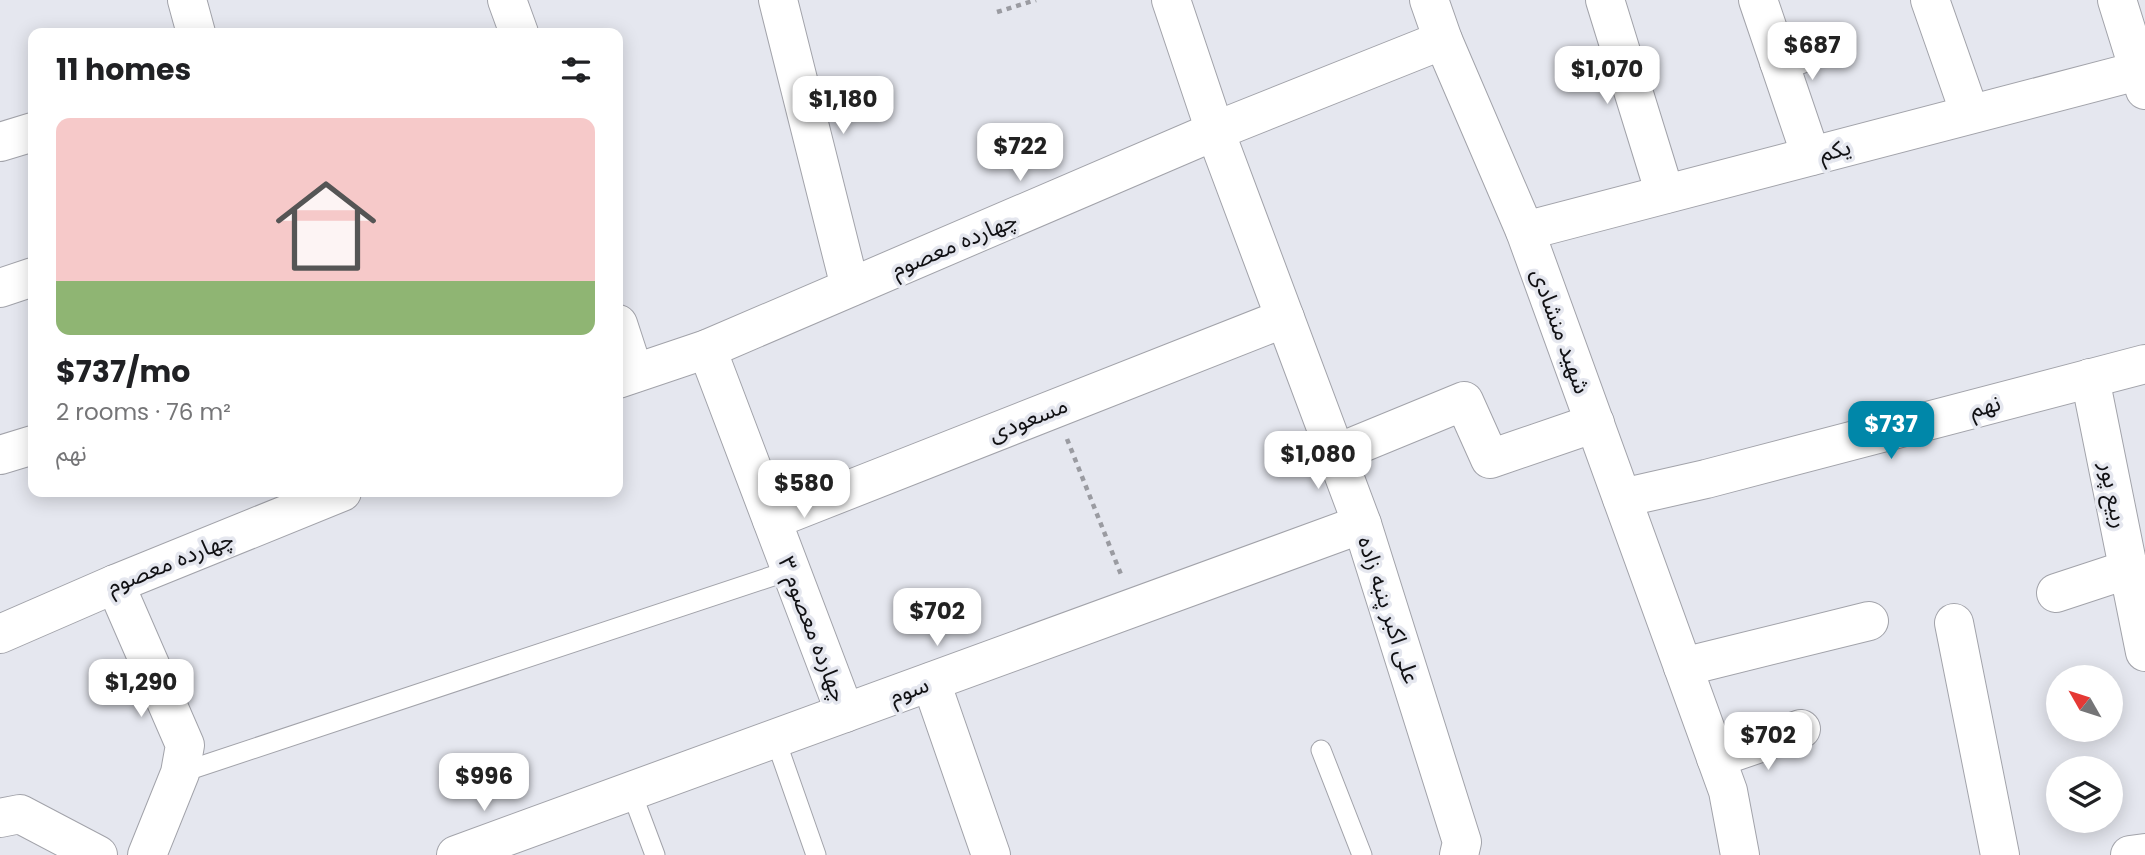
<!DOCTYPE html>
<html lang="en">
<head>
<meta charset="utf-8">
<style>
  :root { --surface:#fff; --page:#f6f6f6; --text:#202124; --muted:#757577; --line:#e0e0e0; --accent:#0087a9 }
  body { margin:0; font-family:Poppins,"Noto Sans Arabic",sans-serif; background:var(--page); color:var(--text); height:100vh; display:flex; flex-direction:column; font-size:26px; white-space:nowrap }
  * { box-sizing:border-box; margin:0 }
  p { font-size:23px; color:var(--muted) }
  .icon { flex:none; width:38px; height:38px; fill:none; stroke:currentColor; stroke-width:2; stroke-linecap:round; stroke-linejoin:round }
  .map { position:relative; flex:1; overflow:hidden }
  .panel { position:absolute; left:28px; top:28px; width:595px; height:469px; display:flex; flex-direction:column; background:var(--surface); border-radius:14px; box-shadow:0 4px 18px #0003 }
  .panel>* { flex:none }
  .needle { width:46px; rotate:309deg }
  .controls { position:absolute; left:2046px; top:665px; display:grid; gap:14px }
  .controls a { display:grid; place-items:center; width:77px; height:77px; border-radius:50%; background:var(--surface); box-shadow:0 4px 18px #0003; font-size:35px }
  .price { position:absolute; translate:-50% -60px; padding:0 16px; border-radius:14px; background:#fff; color:#222; font-size:23px; line-height:46px; filter:drop-shadow(0 2px 4px #0008) }
  .price::after { content:''; position:absolute; left:50%; top:42px; width:21px; height:16px; margin-left:-10px; background:inherit; clip-path:polygon(0 0,100% 0,50% 100%) }
  .price.active { background:var(--accent); color:#fff }
  ul { padding:0; list-style:none }
  li { display:grid; align-content:center; gap:14px; height:371px; padding:0 28px }
  li+li { border-top:2px solid var(--line) }
  li span { display:grid; place-items:center; height:217px; border-radius:14px; color:#555 }
  li>.icon { margin-inline-start:auto }
  span .icon { width:126px; height:126px; fill:#fffc; stroke-width:1 }
  li b { font-size:30px }
  h2 { display:flex; justify-content:space-between; align-items:center; height:84px; padding:0 28px; font-size:30px }
  .map>svg:first-child { display:block }
</style>
</head>
<body>
<div class="map">
<svg width="2145" height="855" viewBox="0 0 2145 855">
  <rect width="100%" height="100%" fill="#e5e7ef"/>
  <g fill="none" stroke-linecap="round" stroke-linejoin="round">
    <!-- lane casing -->
    <g stroke="#a2a3aa" stroke-width="21">
      <g id="lane">
        <polyline points="775,738 816,855"/>
        <polyline points="1321,750 1362,855"/>
        <polyline points="180,773 791,570"/>
        <polyline points="631,791 655,855"/>
      </g>
    </g>
    <!-- street casing -->
    <g stroke="#a2a3aa" stroke-width="40">
      <g id="street">
        <polyline points="187,0 196,33"/>
        <polyline points="507,0 519,33"/>
        <polyline points="778,0 850,287"/>
        <polyline points="1171,0 1215,131 1362,524 1462,842 1459,855"/>
        <polyline points="1429,0 1443,40 1525,231 1728,791 1740,855"/>
        <polyline points="1605,0 1665,194"/>
        <polyline points="1758,0 1811,156"/>
        <polyline points="1930,0 1970,114"/>
        <polyline points="2117,0 2145,90"/>
        <polyline points="1779,62 1825,45"/>
        <polyline points="0,142 33,132"/>
        <polyline points="1525,231 2145,69"/>
        <polyline points="0,288 33,277"/>
        <polyline points="618,324 634,373"/>
        <polyline points="707,349 845,713"/>
        <polyline points="2090,378 2145,652"/>
        <polyline points="618,379 707,349 1215,131 1443,40"/>
        <polyline points="1335,454 1464,401 1490,459 1595,423"/>
        <polyline points="0,455 33,445"/>
        <polyline points="1622,498 1706,479 2145,364"/>
        <polyline points="772,520 1285,318"/>
        <polyline points="115,584 185,745 180,773 147,855"/>
        <polyline points="2056,593 2129,569"/>
        <polyline points="1954,623 2000,855"/>
        <polyline points="0,634 115,584 342,492"/>
        <polyline points="1683,667 1869,621"/>
        <polyline points="931,682 991,855"/>
        <polyline points="1716,758 1801,729"/>
        <polyline points="0,818 20,814 98,855"/>
        <polyline points="456,855 1362,524"/>
        <polyline points="2130,855 2145,853"/>
      </g>
    </g>
    <!-- path -->
    <g stroke="#9a9ba1" stroke-width="4.5" stroke-dasharray="5 5" stroke-linecap="butt">
      <polyline points="997,12 1036,0"/>
      <polyline points="1067,439 1122,577"/>
    </g>
    <!-- lane -->
    <use href="#lane" stroke="#fff" stroke-width="19"/>
    <!-- street -->
    <use href="#street" stroke="#fff" stroke-width="38"/>
  </g>
  <g text-anchor="middle" dominant-baseline="central" stroke-width="7" stroke-linejoin="round" paint-order="stroke">
    <!-- street labels -->
    <g font-size="23" fill="#111114" stroke="#e5e7ef">
      <text transform="translate(1835 150) rotate(-15)">یکم</text>
      <text transform="translate(954 244) rotate(-23)">چهارده معصوم</text>
      <text transform="translate(1561 331) rotate(70)">شهید منشادی</text>
      <text transform="translate(1985 406) rotate(-15)">نهم</text>
      <text transform="translate(1028 419) rotate(-22)">مسعودی</text>
      <text transform="translate(2114 495) rotate(79)">ربیع پور</text>
      <text transform="translate(170 562) rotate(-22)">چهارده معصوم</text>
      <text transform="translate(1389 610) rotate(72)">علی اکبر پنبه زاده</text>
      <text transform="translate(813 629) rotate(69)">چهارده معصوم ۳</text>
      <text transform="translate(909 690) rotate(-20)">سوم</text>
    </g>
  </g>
</svg>
<div class="controls">
<a><svg class="needle" viewBox="-14 -14 28 28"><path d="M0-13l5 13h-10z" fill="#e53935"/><path d="M0 13l5-13h-10z" fill="#757577"/></svg></a>
<a><svg class="icon" aria-label="layers" viewBox="0 0 24 24"><path d="M12 4l9 5-9 5-9-5zM3 14l9 5 9-5"/></svg></a>
</div>
<b class="price" style="left:1812px;top:82px">$687</b>
<b class="price" style="left:1607px;top:106px">$1,070</b>
<b class="price" style="left:843px;top:136px">$1,180</b>
<b class="price" style="left:1020px;top:183px">$722</b>
<b class="price active" style="left:1891px;top:461px">$737</b>
<b class="price" style="left:1318px;top:491px">$1,080</b>
<b class="price" style="left:804px;top:520px">$580</b>
<b class="price" style="left:937px;top:648px">$702</b>
<b class="price" style="left:141px;top:719px">$1,290</b>
<b class="price" style="left:1768px;top:772px">$702</b>
<b class="price" style="left:484px;top:813px">$996</b>
<section class="panel">
<h2>11 homes<svg class="icon" aria-label="filters" viewBox="0 0 24 24"><path d="M4 7h16M4 17h16"/><circle cx="9" cy="7" r="2"/><circle cx="15" cy="17" r="2"/></svg></h2>
<ul>
<li><span style="background:linear-gradient(#f6c9c9 75%,#8fb573 0)"><svg class="icon" aria-label="home" viewBox="0 0 24 24"><path d="M3 11l9-7 9 7M6 9v11h12V9"/></svg></span><div><b>$737/mo</b><p>2 rooms · 76 m²</p><p>نهم</p></div></li>
</ul>
</section>
</div>
</body>
</html>
